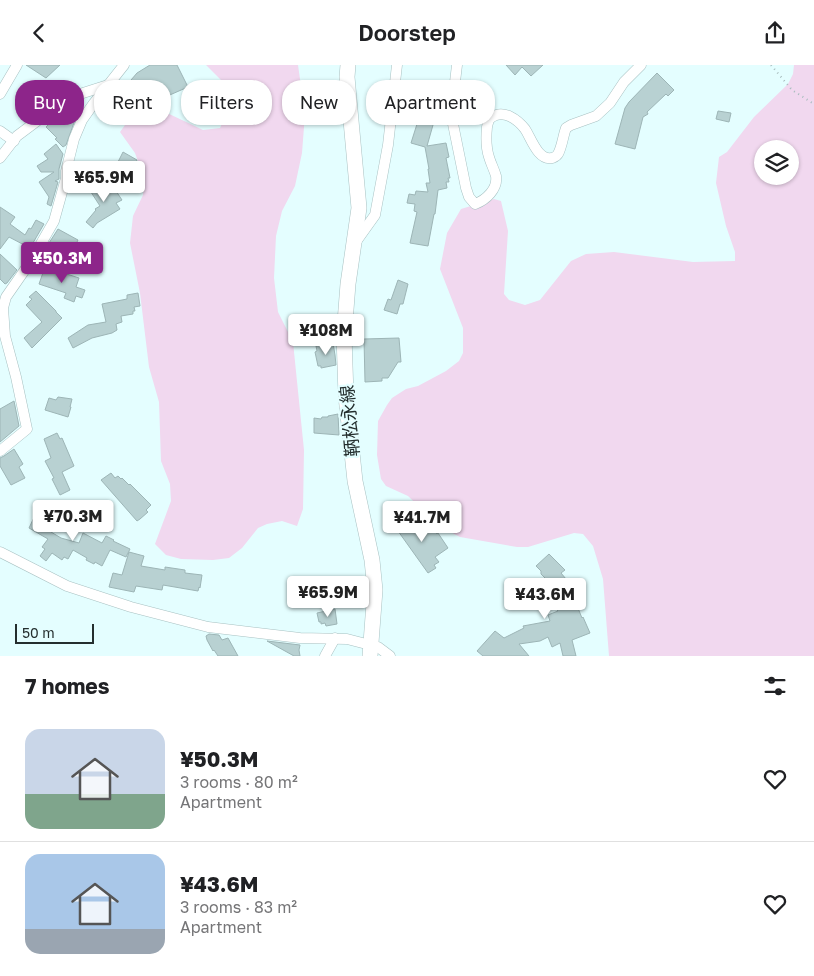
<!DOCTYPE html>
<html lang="en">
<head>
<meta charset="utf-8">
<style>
  :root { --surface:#fff; --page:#f6f6f6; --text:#202124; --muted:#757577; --line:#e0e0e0; --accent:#8d258a }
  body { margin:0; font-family:"Golos Text","Noto Sans JP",sans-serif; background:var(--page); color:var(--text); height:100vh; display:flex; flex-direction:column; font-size:19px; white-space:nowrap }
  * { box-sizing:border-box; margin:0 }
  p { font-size:16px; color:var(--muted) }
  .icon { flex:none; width:28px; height:28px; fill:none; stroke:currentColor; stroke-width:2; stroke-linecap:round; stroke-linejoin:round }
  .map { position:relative; height:591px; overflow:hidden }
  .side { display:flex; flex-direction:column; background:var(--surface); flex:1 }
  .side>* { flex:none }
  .banner { position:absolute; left:15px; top:15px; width:500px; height:45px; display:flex; gap:10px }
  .fabs { position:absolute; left:754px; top:75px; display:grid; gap:10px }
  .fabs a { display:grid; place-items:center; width:45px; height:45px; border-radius:50%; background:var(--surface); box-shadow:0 1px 4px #0004; font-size:25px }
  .scale { position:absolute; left:15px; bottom:12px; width:79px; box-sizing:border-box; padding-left:5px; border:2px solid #242e2e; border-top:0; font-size:14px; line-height:18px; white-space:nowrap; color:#242e2e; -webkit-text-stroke:4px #e4feff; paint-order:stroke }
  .price { position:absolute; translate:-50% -42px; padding:0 11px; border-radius:5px; background:#fff; color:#222; font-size:16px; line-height:32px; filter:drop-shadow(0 1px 2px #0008) }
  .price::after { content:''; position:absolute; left:50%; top:30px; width:15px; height:11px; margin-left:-8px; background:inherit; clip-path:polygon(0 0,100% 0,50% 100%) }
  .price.selected { background:var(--accent); color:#fff }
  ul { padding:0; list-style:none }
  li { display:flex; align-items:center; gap:15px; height:125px; padding:0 25px }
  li+li { border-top:1px solid var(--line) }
  li span { display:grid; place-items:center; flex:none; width:140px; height:100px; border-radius:15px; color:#555 }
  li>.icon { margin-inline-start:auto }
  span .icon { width:60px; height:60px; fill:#fffc; stroke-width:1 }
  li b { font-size:21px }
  h2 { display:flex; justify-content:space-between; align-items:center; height:60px; padding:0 25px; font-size:21px }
  .tag { padding:0 18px; border-radius:20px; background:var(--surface); box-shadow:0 1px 4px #0004; font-size:18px; line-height:45px }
  .tag.selected { background:var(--accent); color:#fff }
  header { display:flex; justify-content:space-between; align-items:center; height:65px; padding:0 25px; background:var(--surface); font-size:22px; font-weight:600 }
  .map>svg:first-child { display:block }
</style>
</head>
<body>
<header><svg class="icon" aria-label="back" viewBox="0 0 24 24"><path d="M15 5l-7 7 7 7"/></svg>Doorstep<svg class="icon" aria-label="share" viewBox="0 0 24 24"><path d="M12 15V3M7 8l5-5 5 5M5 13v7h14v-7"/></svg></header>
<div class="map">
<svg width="814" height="591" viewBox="0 0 814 591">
  <rect width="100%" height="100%" fill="#e4feff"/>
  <!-- green -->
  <g fill="#f1d8ef" fill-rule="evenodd">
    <polygon points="206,0 298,0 305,49 302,88 295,121 282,146 276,171 274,213 278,247 293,277 304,385 303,444 297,461 282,456 267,459 258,463 242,483 229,493 213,495 181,494 166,490 155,479 171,436 170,419 161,396 159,337 149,302 140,228 130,178 133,151 143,130 144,113 135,88 120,67 125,60 165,47 203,65 220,63 231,39 229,23"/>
    <path d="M794,0H814V591H609L603,514L593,481L583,469L574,468L528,482H517L460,472L439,461L408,431L386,421L381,414L377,390L378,356L387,340L392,333L406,324L418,321L446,306L459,296L463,288V263L440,204L447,168L461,144L494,134L501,136L508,166L504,229L509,235L525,240L540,235L571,196L586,189L614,187L693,197L735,196V187L726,161L716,118L719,92L727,87L754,52L788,19L793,9ZM762,84H790V111H762Z"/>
  </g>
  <!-- building -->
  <g fill="#b8d1d2" stroke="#9db5b6">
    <polygon points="26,0 60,0 46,13"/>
    <polygon points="150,0 177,0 188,22 156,36 155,35 128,49 126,44 117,47 109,32 116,26 116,27 133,19 131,15 137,8"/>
    <polygon points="506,0 543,0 531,11 522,2 515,10"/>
    <polygon points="657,8 674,25 668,31 666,29 647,47 648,49 643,52 635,84 615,79 625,43 629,37"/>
    <polygon points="425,22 435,24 436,36 431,51 435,53 427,81 446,78 449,92 446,93 450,113 448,113 449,117 446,117 447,123 438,125 435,149 434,149 428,181 410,178 417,147 414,146 415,139 407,138 409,129 415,130 416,126 428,127 426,118 430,118 428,104 429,104 425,82 411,78 417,59"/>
    <polygon points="74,41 79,47 76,52 66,80 63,82 55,74 57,73 46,62 52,56 54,58"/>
    <polygon points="718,46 731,48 729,57 716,54"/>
    <polygon points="56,79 63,89 59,104 59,114 55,116 58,117 51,141 47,139 49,132 39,117 54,107 41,107 37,101 48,94 44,89"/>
    <polygon points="123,87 137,95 132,104 118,97"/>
    <polygon points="104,115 110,125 114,123 122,135 116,138 120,144 97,158 93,163 86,157 96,145 95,144 100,141 89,124"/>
    <polygon points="0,142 15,152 10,159 25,170 29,163 31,164 36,155 44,159 30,183 9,172 0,184"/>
    <polygon points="58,164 78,175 76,179 86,184 81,195 49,178"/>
    <polygon points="0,189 17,205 7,218 5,219 0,214"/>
    <polygon points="45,202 79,213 76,222 85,225 82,233 76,231 74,237 64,233 66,228 39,219"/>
    <polygon points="398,215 408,219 403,239 400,239 397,249 384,245 388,234 391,235"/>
    <polygon points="36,226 56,246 56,247 62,253 32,283 24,273 42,257 26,240 32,234 29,232"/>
    <polygon points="138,228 140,241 134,242 135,246 133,246 133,249 121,251 122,257 116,259 117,265 112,268 92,273 73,283 68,273 88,260 106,257 102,239 127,234 127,230"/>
    <polygon points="399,273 401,297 398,297 388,313 382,313 382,316 365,317 364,274"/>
    <polygon points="333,278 335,290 336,300 321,303 321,301 318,301 315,287 317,286 316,281"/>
    <polygon points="58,332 72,334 70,342 71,342 68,352 45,345 49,333 56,335"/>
    <polygon points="14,336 19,361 0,377 0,344"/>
    <polygon points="338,349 339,370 314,368 314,353 321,354 322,352 328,352 328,351"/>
    <polygon points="57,368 60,374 62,373 74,401 62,407 70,425 60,430 52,414 54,413 45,396 51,393 44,374"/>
    <polygon points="14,384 23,399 19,402 25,413 11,420 0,401 0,393 4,391"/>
    <polygon points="111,408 115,413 118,411 121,414 122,413 129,420 130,419 151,440 146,445 148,447 140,454 137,456 101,415"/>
    <polygon points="38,444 58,454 51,467 61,473 79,478 83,468 102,478 106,471 114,475 113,476 130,484 126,492 110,485 102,501 95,497 94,499 86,495 87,493 73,485 68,494 64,492 62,495 52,488 46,496 40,491 45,484 42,482 48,474 29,463"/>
    <polygon points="406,451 411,458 413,456 419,465 423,462 425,464 428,462 431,465 432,464 437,469 438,468 448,483 435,492 439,497 434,500 436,503 428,508 398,466 400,465 395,457"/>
    <polygon points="129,487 144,491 141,501 165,505 165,502 185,505 185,508 202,510 200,523 199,522 198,526 163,520 162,525 136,521 134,527 109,522 113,508 122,510"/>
    <polygon points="549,489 565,505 561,508 566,514 582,553 583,552 590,568 572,575 576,591 563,591 560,578 552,582 548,572 540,576 519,579 529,591 483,591 477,586 495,566 504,573 524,563 523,561 550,556 548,550 558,546 539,526 549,517 541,509 541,506 536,501"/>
    <polygon points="526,517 528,526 517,528 515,519"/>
    <polygon points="335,544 337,559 326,561 325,558 321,559 321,557 319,557 317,548"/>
    <polygon points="209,569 219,570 222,575 228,573 238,591 218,591 214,585 213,586 207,575 206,571"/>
    <polygon points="267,576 300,580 299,585 300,591 294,591"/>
  </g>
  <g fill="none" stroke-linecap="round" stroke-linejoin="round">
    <!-- street casing -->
    <g stroke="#a8c1c2" stroke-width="11">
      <g id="street">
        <path d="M457,0L453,34V59L466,123L469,132L475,139C486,135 498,124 496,111C494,104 491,99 489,92C486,83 486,72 487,62C488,58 488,54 492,52C504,44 518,55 525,64C531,73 538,96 552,93C555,92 556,92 558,89C562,82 563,71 566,63L571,60L596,51L610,38L624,17L641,0"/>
        <polyline points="0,29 17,0"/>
        <polyline points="0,66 14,76"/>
        <polyline points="0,93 17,71 61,38 83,28 108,20"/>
        <polyline points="355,178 375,150 388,80 397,0"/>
        <polyline points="0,386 27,364 16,312 5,271 3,243 6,232 31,196 54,156 66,113 66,106 74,74 82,55 94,38 124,0"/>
        <polyline points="0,487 67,521 131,542 208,562 300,573 347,574 378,582 390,591"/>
        <polyline points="325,591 335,573"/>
      </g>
    </g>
    <!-- primary casing -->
    <g stroke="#a8c1c2" stroke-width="16">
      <polyline id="primary" points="348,0 347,12 359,143 348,219 344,270 346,331 355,416 372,495 375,525 370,591"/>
    </g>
    <!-- path -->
    <polyline stroke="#a7bcbd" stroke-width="2" stroke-dasharray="1 4" stroke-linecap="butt" points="771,0 792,25 814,39"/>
    <!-- street -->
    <use href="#street" stroke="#fff" stroke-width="10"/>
    <!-- primary -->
    <use href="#primary" stroke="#fff" stroke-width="15"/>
  </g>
  <g text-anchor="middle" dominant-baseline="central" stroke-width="4.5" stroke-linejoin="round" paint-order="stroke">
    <!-- street labels -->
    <g font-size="18" fill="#242e2e" stroke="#e4feff">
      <text transform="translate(349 356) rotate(-95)">鞆松永線</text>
    </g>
  </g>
</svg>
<div class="fabs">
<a><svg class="icon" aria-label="layers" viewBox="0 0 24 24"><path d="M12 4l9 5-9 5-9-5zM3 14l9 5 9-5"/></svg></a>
</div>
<div class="scale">50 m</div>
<b class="price" style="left:104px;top:138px">¥65.9M</b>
<b class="price selected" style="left:62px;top:219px">¥50.3M</b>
<b class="price" style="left:326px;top:291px">¥108M</b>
<b class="price" style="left:73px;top:477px">¥70.3M</b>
<b class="price" style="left:422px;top:478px">¥41.7M</b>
<b class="price" style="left:328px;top:553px">¥65.9M</b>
<b class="price" style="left:545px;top:555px">¥43.6M</b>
<div class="banner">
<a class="tag selected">Buy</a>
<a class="tag">Rent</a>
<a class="tag">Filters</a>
<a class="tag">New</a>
<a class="tag">Apartment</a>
</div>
</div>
<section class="side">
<h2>7 homes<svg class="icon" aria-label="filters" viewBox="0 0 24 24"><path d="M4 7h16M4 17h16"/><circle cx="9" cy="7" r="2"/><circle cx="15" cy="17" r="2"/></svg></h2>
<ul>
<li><span style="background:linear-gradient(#c9d6e8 65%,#7fa58c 0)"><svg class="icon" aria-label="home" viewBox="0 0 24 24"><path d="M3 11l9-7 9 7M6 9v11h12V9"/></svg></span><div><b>¥50.3M</b><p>3 rooms · 80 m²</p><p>Apartment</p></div><svg class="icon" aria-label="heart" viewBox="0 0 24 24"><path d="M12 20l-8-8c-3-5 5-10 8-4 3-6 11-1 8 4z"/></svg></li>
<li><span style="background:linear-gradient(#a9c7e8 75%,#9aa5b1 0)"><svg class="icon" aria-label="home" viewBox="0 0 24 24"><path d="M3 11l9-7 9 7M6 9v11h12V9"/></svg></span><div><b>¥43.6M</b><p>3 rooms · 83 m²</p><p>Apartment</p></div><svg class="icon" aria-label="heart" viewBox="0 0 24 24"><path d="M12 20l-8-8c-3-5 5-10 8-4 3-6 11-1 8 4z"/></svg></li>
</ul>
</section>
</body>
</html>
